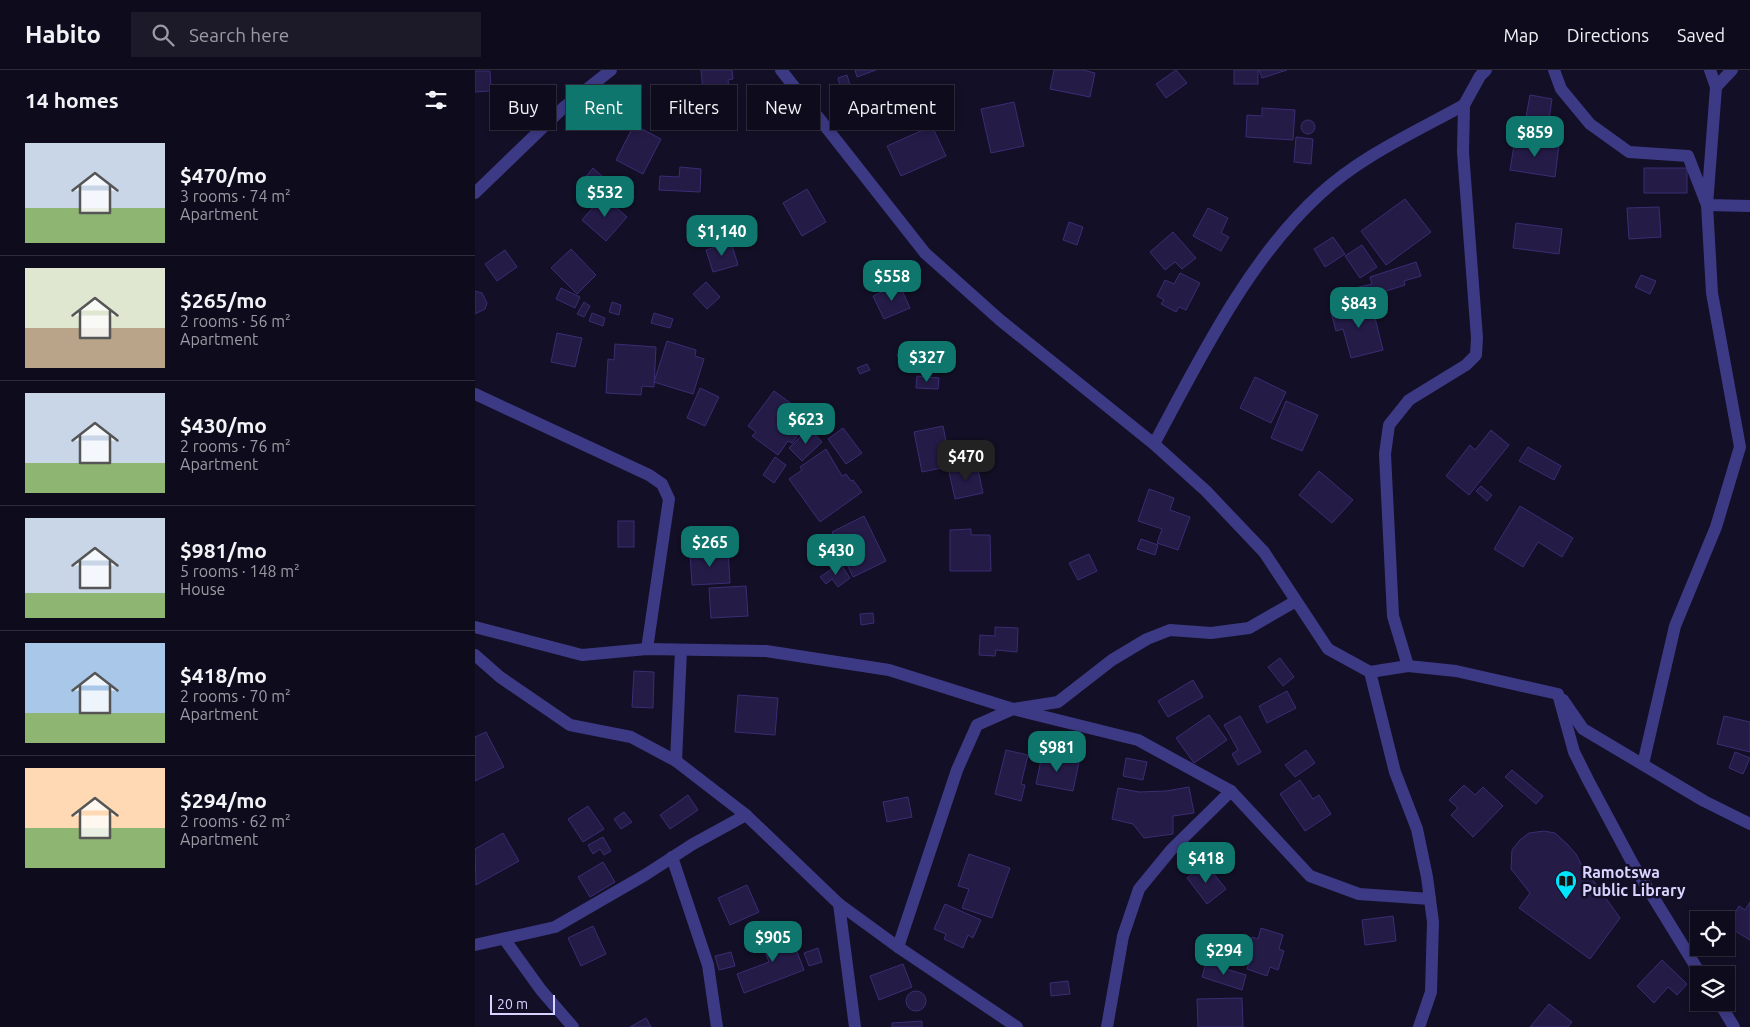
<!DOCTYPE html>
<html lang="en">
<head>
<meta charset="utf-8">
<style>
  :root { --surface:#0e0b1c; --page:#1c1929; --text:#f1f3f6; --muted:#9b9ba3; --line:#2e2b3b; --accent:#0f766e }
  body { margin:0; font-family:Ubuntu,sans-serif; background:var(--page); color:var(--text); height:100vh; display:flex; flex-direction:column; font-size:19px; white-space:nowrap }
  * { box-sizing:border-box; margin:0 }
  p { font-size:16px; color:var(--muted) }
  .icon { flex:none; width:28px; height:28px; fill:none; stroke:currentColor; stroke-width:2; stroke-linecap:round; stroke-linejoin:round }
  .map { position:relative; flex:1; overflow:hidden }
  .panel { display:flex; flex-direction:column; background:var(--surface); width:475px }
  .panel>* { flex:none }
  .banner { position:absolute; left:15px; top:15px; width:475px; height:45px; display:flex; gap:10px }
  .tools { position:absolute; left:1215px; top:841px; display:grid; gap:10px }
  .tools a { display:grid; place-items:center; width:45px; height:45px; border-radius:0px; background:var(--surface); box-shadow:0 2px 8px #0003,0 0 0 1px var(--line); font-size:25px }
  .scale { position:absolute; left:15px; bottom:12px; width:65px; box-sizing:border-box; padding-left:5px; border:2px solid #d9d4ff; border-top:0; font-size:14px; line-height:18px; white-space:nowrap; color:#d9d4ff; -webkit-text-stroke:4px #130f26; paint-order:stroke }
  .price { position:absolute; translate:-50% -42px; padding:0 11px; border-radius:10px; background:var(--accent); color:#fff; font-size:16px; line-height:32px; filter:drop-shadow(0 1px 2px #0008) }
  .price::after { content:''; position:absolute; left:50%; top:30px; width:15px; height:11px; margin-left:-8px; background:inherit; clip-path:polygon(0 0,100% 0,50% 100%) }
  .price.on { background:#222; color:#fff }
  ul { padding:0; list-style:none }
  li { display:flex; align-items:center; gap:15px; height:125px; padding:0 25px }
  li+li { border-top:1px solid var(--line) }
  li span { display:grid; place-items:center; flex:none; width:140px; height:100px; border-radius:0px; color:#555 }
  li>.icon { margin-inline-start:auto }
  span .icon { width:60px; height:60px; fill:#fffc; stroke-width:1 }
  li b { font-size:21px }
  h2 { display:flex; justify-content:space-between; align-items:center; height:60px; padding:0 25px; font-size:21px }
  .pill { padding:0 18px; border-radius:0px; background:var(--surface); box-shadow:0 2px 8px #0003,0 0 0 1px var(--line); font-size:18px; line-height:45px }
  .pill.on { background:var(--accent); color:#fff }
  header { display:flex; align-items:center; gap:30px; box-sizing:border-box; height:70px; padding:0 25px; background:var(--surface); border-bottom:1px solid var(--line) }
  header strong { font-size:24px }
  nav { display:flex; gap:28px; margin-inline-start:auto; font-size:18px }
  .search { width:350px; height:45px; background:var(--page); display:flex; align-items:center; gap:12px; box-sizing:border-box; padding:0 18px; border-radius:0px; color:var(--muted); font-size:19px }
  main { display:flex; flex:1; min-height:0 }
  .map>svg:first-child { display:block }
</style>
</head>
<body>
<header>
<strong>Habito</strong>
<div class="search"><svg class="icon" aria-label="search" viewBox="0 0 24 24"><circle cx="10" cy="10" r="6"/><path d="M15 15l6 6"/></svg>Search here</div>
<nav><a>Map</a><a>Directions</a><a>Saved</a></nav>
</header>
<main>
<section class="panel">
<h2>14 homes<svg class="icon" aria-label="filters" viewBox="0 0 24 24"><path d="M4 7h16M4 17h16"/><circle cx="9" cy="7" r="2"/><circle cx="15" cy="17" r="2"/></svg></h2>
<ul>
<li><span style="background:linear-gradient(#c9d6e8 65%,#8fb573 0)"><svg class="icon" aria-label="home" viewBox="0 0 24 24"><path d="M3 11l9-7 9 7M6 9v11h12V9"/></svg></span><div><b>$470/mo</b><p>3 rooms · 74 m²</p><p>Apartment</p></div></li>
<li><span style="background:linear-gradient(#dfe7d0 60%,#b9a48a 0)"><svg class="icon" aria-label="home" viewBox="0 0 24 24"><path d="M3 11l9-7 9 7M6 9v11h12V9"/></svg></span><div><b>$265/mo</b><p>2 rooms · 56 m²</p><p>Apartment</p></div></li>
<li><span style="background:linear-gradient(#c9d6e8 70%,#8fb573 0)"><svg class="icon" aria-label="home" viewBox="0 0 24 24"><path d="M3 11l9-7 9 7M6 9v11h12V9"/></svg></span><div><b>$430/mo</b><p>2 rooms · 76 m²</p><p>Apartment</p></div></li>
<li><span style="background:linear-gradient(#c9d6e8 75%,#8fb573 0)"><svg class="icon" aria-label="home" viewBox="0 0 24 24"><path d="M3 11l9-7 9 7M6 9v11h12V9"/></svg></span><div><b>$981/mo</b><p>5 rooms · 148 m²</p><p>House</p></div></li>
<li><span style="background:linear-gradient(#a9c7e8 70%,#8fb573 0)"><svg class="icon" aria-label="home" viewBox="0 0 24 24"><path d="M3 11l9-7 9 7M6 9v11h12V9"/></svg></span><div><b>$418/mo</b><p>2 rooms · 70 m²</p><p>Apartment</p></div></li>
<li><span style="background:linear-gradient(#ffd9b3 60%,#8fb573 0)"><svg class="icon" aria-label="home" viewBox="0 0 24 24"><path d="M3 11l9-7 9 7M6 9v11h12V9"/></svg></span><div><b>$294/mo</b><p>2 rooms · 62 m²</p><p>Apartment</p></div></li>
</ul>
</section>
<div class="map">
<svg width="1275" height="957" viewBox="0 0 1275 957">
  <rect width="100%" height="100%" fill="#130f26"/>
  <!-- building -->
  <g fill="#241b47" stroke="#3b2d73">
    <polygon points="226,0 257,0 258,9 253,10 254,19 228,21"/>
    <polygon points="380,0 401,0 382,7"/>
    <polygon points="579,0 608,0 620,3 615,27 575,19"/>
    <polygon points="701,0 712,13 691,28 681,14"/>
    <rect x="759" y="0" width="24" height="14"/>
    <polygon points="784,0 812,0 787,8"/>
    <polygon points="0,1 15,1 16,21 0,22"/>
    <polygon points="372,5 376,18 366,20 363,8"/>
    <polygon points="1055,25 1077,29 1073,56 1050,53"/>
    <polygon points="445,32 451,45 437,52 431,40"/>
    <polygon points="539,32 549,76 516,83 506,39"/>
    <polygon points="787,38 820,40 818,70 771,67 772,45 787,46"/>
    <circle cx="833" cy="57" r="7"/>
    <polygon points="159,55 186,69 168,104 141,90"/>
    <polygon points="457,56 471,86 426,106 412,76"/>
    <polygon points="821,67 838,69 836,94 819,92"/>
    <polygon points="1040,69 1084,75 1080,107 1035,100"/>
    <polygon points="205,97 226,99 225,122 184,120 185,106 204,107"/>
    <polygon points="118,98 137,115 128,126 108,110"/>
    <rect x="1169" y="98" width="43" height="25"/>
    <polygon points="332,119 351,152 327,166 308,133"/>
    <polygon points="128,126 152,147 131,171 107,150"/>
    <polygon points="930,129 956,162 911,195 886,161"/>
    <polygon points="1184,137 1186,167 1154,169 1152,138"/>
    <polygon points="733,138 753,148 746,163 754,167 746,181 718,166"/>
    <polygon points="594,152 608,157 602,175 588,170"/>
    <polygon points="1041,153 1087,159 1084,184 1038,178"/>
    <polygon points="698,162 721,188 707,199 700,192 690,200 675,182"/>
    <polygon points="858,167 870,184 850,197 839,179"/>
    <polygon points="256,172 263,195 238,202 231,180"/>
    <polygon points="887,175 902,197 885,208 870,186"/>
    <polygon points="96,179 121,205 102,224 76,198"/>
    <polygon points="30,180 42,197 22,211 10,194"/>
    <polygon points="941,192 946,206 929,211 930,215 867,235 863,222 897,214 895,207"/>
    <polygon points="705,203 725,213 711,240 704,237 701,242 686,234 689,230 682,226 690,210 699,214"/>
    <polygon points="1166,205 1181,211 1175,224 1160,217"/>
    <polygon points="231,212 245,227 232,239 218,224"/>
    <polygon points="424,214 435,238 409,249 398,226"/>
    <polygon points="86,218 105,227 100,238 81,229"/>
    <polygon points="0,221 7,223 12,233 10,239 0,244"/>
    <polygon points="109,232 115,236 109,247 102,244"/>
    <polygon points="137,232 146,235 144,245 134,242"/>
    <polygon points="896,232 908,280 876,288 868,259 861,261 856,242"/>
    <polygon points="117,243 130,248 128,256 114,251"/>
    <polygon points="179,243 198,249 195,258 176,253"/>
    <polygon points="82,263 107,268 100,297 76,292"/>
    <polygon points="192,271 221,280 220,286 229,289 218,324 179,312"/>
    <polygon points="461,272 465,285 426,297 422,284"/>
    <polygon points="140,274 181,277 179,317 167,316 166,325 131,323 133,289 139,290"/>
    <polygon points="392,294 395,300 385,304 382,298"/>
    <polygon points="442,306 464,308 463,319 441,318"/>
    <polygon points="780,307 811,322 796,353 765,338"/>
    <polygon points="225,318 244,327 230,356 212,348"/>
    <polygon points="299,321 336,348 317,373 313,371 303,385 277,366 281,362 273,356"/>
    <polygon points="811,331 843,345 827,381 796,368"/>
    <polygon points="468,356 476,396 447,402 439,362"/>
    <polygon points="334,358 347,372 327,391 314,378"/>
    <polygon points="368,358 387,383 371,394 353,369"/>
    <polygon points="1016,360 1034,375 994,425 971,406 995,375 1000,380"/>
    <polygon points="1053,377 1086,396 1079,410 1044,391"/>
    <polygon points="351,379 367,406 371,404 376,411 378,410 387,422 345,452 314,409 327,400 325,397"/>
    <polygon points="300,387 311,395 299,413 288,405"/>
    <polygon points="502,395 508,423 480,429 474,402"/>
    <polygon points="844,401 878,430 857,453 824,425"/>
    <polygon points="1006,416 1017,425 1012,431 1001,421"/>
    <polygon points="674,419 699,428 695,440 715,447 703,480 682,473 687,459 663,451"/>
    <polygon points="1045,436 1098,468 1087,487 1063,472 1048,497 1019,479"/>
    <polygon points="389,446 411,491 378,507 357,462"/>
    <rect x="143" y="451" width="16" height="26"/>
    <polygon points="496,459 496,465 515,465 516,501 475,501 475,460"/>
    <polygon points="666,469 683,475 680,485 662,479"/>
    <polygon points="253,480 255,513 217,515 215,482"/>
    <polygon points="614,484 622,501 603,510 594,493"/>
    <polygon points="365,493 375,508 363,517 357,509 351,514 345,507"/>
    <polygon points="271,516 273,546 236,548 234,518"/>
    <polygon points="398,543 399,553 386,555 385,544"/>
    <polygon points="520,557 543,558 542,582 521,580 520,586 504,585 505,565 520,566"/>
    <polygon points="805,588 819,607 808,616 793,597"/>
    <polygon points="159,601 179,602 178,638 157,637"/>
    <polygon points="718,610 728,627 693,647 683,631"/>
    <polygon points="812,621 821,638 792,653 784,636"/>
    <polygon points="263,625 303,628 300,665 260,662"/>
    <polygon points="734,645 752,670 719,693 701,668"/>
    <polygon points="765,646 786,682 763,695 757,684 763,680 749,655"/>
    <polygon points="1249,646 1275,652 1275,682 1242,674"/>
    <polygon points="11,662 29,697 0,711 0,667"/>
    <polygon points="531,680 553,685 546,714 550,715 546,731 520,724"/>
    <polygon points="831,680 840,693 820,707 810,695"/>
    <polygon points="1260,682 1275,688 1268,704 1254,698"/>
    <polygon points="567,685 604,692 598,721 561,714"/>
    <polygon points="651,688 672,692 668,710 648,706"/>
    <polygon points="1037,700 1068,726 1061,734 1030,707"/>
    <polygon points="825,710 838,729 844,725 856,744 830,761 805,724"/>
    <polygon points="989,715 1000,725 1008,717 1028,736 998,767 976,745 983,738 974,730"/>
    <polygon points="714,717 719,743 698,746 698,764 669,768 658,754 637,749 643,718 664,722 691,721"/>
    <polygon points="213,725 223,740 195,759 185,745"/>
    <polygon points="433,727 437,747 412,752 408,732"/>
    <polygon points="113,736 129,759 108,772 93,749"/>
    <polygon points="149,742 157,752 146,759 139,749"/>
    <polygon points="1069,761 1080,763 1092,774 1101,784 1109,800 1109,810 1115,806 1145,848 1115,889 1044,838 1055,823 1036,799 1037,780 1045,770 1054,763"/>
    <polygon points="28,763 44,791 1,815 0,779"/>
    <polygon points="128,767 136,781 129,785 125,779 118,784 113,775"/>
    <polygon points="494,784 535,798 517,848 487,838 494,819 483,816"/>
    <polygon points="128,792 140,812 115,827 103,807"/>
    <polygon points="730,793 751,819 732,834 712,808"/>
    <polygon points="272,815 284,842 255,855 243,828"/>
    <polygon points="1275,832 1275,870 1252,856 1264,836 1270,840"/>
    <polygon points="470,834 506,850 498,868 493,865 488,878 469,869 471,864 459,859"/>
    <polygon points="918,846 921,871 890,875 887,850"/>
    <polygon points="118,856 131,884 106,896 93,868"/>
    <polygon points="786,858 808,865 804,879 809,881 803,900 795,897 792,906 772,899 776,887 771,884 777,867 783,869"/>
    <polygon points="314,861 329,900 269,923 262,904 294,892 286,871"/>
    <polygon points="343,878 347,892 334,896 329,883"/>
    <polygon points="256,882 260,896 244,900 240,886"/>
    <polygon points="1187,890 1212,914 1202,925 1193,917 1179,933 1162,916"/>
    <polygon points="731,893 771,905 767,920 727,907"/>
    <polygon points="428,894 437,917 404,930 395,906"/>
    <polygon points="593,911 595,924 576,926 575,913"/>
    <circle cx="441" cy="931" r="10"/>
    <polygon points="767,928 768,957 723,957 722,929"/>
    <polygon points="1074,934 1097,952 1093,957 1055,957"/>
    <polygon points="171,948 176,957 155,957"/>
    <polygon points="447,951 447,957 417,957 417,953"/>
  </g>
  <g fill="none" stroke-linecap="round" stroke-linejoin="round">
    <!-- street -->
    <g stroke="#3d3a85" stroke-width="12">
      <polyline points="306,0 450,183 525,250 679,374 731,421 789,482 853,579 895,602 920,702 942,759 952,807 958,852 956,922 944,957"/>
      <polyline points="1079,0 1086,19 1115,54 1154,82 1213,86 1232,135 1275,136"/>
      <polyline points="1241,17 1257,0"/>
      <polyline points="0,123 88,38 136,0"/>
      <polyline points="0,324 174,405 187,414 194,429 172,579"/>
      <path d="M679,374C724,290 773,190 844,125C886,86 940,62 989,35"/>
      <polyline points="0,557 107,585 172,579 291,581 414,600 538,639 663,670 756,721 835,806 884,824 955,829"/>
      <polyline points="0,585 25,607 95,655 156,667 201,691 271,745 364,834 423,877 542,957"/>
      <polyline points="933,596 918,546 910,384 914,355 934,330 991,295 1001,285 1002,268 988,82 989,35 1005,6 1011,0"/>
      <polyline points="895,602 933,596 981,601 1083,624 1099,682 1113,710 1159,796 1226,905"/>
      <polyline points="1088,630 1108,659 1229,731 1275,754"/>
      <polyline points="201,691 206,580"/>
      <polyline points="1168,694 1200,556 1241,457 1265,377 1237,223 1232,135 1241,17 1235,0"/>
      <polyline points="197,787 233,895 242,957"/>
      <polyline points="364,834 380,957"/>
      <polyline points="30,870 66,920 98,957"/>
      <polyline points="0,875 80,857 170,805 218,774 271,745"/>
      <polyline points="423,877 482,700 502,655 538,639 583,632 637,590 672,569 695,560 736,563 774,558 821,531"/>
      <polyline points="1244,932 1259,957"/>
      <polyline points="632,957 648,866 664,819 696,780 756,721"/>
    </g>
  </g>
  <!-- icons -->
  <defs>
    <g id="library-pin" transform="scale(1.125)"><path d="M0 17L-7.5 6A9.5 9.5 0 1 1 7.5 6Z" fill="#00e5ff" stroke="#130f26"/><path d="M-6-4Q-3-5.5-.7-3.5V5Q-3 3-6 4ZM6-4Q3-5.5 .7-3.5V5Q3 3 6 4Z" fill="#111"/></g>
  </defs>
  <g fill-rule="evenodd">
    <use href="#library-pin" x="1091" y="811"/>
  </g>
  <g text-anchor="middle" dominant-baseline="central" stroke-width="5" stroke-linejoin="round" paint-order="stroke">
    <!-- poi labels -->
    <g font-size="16" font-weight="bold" fill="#d9d4ff" stroke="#130f26" text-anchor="start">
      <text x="1107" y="802">Ramotswa<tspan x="1107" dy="18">Public Library</tspan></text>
    </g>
  </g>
</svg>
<div class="tools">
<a><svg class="icon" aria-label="locate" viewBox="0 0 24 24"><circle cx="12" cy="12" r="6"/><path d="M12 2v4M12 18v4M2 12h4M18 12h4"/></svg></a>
<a><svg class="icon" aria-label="layers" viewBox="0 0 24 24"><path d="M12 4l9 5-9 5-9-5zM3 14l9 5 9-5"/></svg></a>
</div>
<div class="scale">20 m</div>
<b class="price" style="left:1060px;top:88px">$859</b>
<b class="price" style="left:130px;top:148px">$532</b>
<b class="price" style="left:247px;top:187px">$1,140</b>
<b class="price" style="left:417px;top:232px">$558</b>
<b class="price" style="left:884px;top:259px">$843</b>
<b class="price" style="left:452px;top:313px">$327</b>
<b class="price" style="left:331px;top:375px">$623</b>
<b class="price on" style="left:491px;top:412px">$470</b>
<b class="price" style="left:235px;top:498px">$265</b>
<b class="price" style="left:361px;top:506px">$430</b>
<b class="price" style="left:582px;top:703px">$981</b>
<b class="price" style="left:731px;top:814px">$418</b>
<b class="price" style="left:298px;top:893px">$905</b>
<b class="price" style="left:749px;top:906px">$294</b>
<div class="banner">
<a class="pill">Buy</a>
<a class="pill on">Rent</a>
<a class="pill">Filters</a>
<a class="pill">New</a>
<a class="pill">Apartment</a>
</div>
</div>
</main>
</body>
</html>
